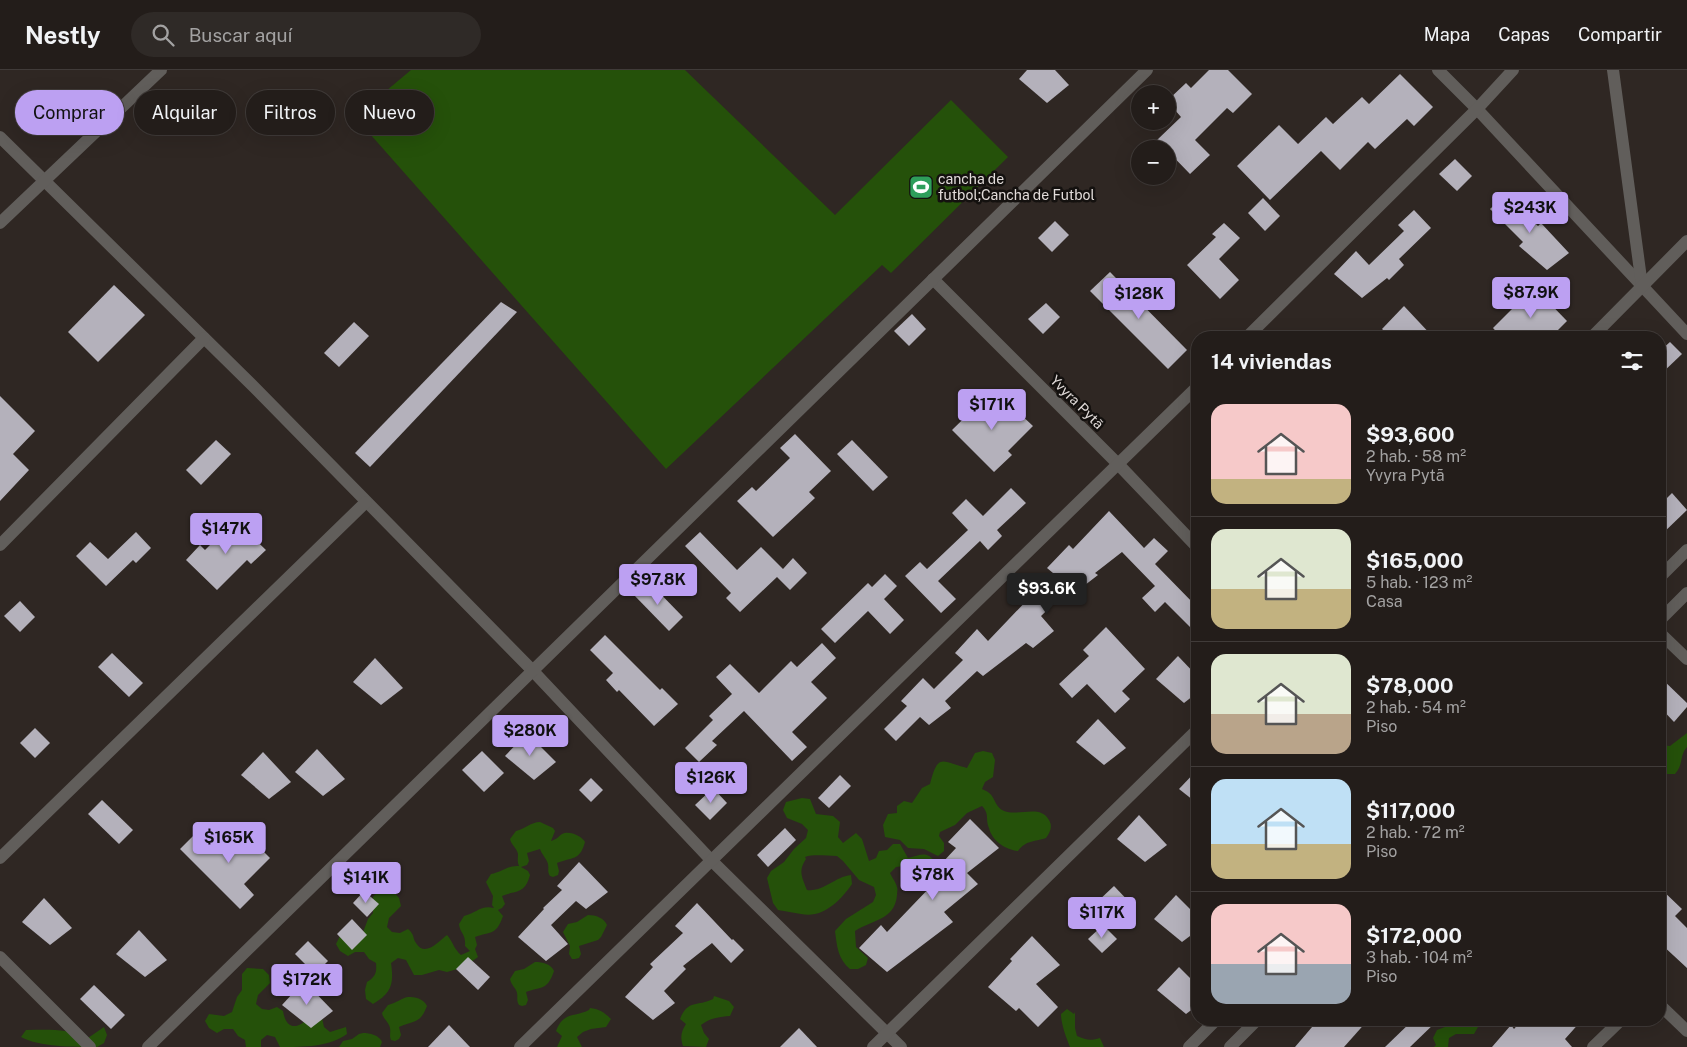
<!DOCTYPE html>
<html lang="es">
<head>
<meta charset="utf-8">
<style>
  :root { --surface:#231d1a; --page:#2f2a27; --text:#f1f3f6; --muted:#a3a2a2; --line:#403b39; --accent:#bca0f2 }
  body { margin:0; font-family:"Public Sans",sans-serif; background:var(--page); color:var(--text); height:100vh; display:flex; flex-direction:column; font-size:19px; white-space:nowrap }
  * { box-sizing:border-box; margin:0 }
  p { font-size:16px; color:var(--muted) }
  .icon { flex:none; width:28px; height:28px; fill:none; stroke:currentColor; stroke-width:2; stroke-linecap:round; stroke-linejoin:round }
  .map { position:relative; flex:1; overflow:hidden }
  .panel { position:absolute; left:1191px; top:261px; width:475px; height:695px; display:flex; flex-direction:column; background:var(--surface); border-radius:20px; box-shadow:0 5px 20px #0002,0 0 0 1px var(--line) }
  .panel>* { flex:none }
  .banner { position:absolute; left:15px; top:20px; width:475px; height:45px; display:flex; gap:10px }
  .tools { position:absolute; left:1131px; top:15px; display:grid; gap:10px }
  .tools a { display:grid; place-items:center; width:45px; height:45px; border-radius:50%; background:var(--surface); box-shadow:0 5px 20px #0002,0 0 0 1px var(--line); font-size:25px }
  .price { position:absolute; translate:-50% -42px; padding:0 11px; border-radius:5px; background:var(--accent); color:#111; font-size:16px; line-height:32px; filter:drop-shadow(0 1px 2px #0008) }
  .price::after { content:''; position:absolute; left:50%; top:30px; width:15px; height:11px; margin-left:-8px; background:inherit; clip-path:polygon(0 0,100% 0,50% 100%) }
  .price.on { background:#222; color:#fff }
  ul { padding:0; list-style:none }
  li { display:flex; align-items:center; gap:15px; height:125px; padding:0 20px }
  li+li { border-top:1px solid var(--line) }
  li span { display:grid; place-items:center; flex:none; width:140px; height:100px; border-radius:15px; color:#555 }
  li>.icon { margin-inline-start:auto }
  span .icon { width:60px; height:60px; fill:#fffc; stroke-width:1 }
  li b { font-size:21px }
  h2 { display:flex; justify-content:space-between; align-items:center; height:60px; padding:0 20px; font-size:21px }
  .chip { padding:0 18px; border-radius:22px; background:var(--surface); box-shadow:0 5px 20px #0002,0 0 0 1px var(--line); font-size:18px; line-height:45px }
  .chip.on { background:var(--accent); color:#111 }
  header { display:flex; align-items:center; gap:30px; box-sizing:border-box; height:70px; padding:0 25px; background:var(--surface); border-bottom:1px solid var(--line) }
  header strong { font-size:24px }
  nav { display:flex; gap:28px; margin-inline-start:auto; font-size:18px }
  .search { width:350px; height:45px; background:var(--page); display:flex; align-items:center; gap:12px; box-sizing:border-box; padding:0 18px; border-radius:28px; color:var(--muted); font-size:19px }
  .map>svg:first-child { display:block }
</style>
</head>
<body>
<header>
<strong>Nestly</strong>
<div class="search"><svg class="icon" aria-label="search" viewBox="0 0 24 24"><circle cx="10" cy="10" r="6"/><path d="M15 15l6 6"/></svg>Buscar aquí</div>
<nav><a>Mapa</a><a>Capas</a><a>Compartir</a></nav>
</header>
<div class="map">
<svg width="1687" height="977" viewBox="0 0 1687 977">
  <rect width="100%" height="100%" fill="#2f2723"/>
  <!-- green -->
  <g fill="#25510a">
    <polygon points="411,0 685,0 835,145 951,30 1008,87 891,203 882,195 666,399 355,47"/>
    <path d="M1687,663V677C1679,686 1684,694 1675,704H1666L1660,702V675L1670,676Z"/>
    <path d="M983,681L992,683L995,690L993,707L985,712L982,719C997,725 992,733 1002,740C1016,748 1040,733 1049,750C1053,757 1050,762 1046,768C1034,772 1026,770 1018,781C1006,780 992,771 989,758C985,748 990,745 982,736L967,743L955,755L940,762L939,766L944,773V781L938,786L924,779L908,778L900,770L885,767L883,755L888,744L897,743V736L904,731L912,733L922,718L930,714C938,683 941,691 967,698L975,683Z"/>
    <path d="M802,728L810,729L816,744L833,746L840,752L838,767L843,773L856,763L862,769L869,791L876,788L879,781L887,780L893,774H900L908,788C921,785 927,780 936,793C932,806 924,808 911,810L906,804L904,796L896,797L890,803C892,808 896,812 897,817C898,819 897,822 897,825C895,850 872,850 855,861L856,877L868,888L866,895L858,899H850C838,889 837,877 835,861L846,849L873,832L876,825L874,817L859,810L843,791L837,786C826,786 814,784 805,787L806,789C798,801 802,807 807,820C824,822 834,807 851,805L852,814C841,830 823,849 801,844C793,843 786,841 778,840L773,833L767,808L771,801L784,792L794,779L806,768L808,760L802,754L787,748L783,740L786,732Z"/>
    <path d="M540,752L553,758L555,761L551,771C557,769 558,767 562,764C569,760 582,766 585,772C580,791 572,787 557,793L559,801L558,805L553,807L550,806C547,801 549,800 548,794C547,789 542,785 540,779L527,783L529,791L527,795L521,797L528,801L530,805C525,824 517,820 502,826L505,834L502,838L498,840L503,846C496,866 491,861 475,867L477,875L475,879L478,887L464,897L447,902L439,900L422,905H414L406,890L398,888L391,893C394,913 392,923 373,934L366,929L365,920L367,912C375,907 377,903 376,893L369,889L364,882H355L348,886L340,881L336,874L340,866L362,865L368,849L373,843V827L378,821L394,822L399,828L401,836L389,848L387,857L392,862L400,863L408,859C415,865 412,867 416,873C425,888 439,871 447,865C453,872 454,879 461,885L470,881L465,876C466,863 460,864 459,854L464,846C477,843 480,835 494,838L492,835L493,826L486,812L491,804C502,802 508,795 519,796C517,791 518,789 518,784C517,778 511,775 510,769L516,761C525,759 531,752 540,752Z"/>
    <path d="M588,845C596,845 604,848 607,855L601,867L598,870L579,876L581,884L579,888L575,889H572L569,884L570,876L563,862L568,854L577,852Z"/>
    <path d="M535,892C543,892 551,894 554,901C547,921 542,916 526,922L528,930L526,935L522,936L519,935C516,930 518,928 517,923C516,918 511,915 510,909L515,901L524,899Z"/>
    <path d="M247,898L263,899L269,905L270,913L258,925L256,934L262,939L269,940L277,937L283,941C286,960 298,960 309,947L322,948L324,957L330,962L346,957L347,964C329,977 304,977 280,977L275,967L267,965L261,970V977H246L245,970L238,966L233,959H224L217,963L209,958L205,951L209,944L224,946L232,942L237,927L242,920V904Z"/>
    <path d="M714,926L729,931L734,937L730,946C719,947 710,948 701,955L704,963L709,969L706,977L683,976C680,967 681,962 686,954L680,949C688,929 697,937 713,929Z"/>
    <path d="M408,927C415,927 423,928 427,936C420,954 415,950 399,957L401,965L399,969L395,971L391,970C389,965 391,963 390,958C389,952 383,949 382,943L388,935C397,933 401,928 408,927Z"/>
    <path d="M590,938C599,939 604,942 611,949L606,957L591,959L583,962L577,967L582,977H557L562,966L556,961C564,941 573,948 589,940Z"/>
    <path d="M1067,939L1074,944L1075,942V958L1077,966C1086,970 1091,971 1100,968L1104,977H1070C1066,967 1061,954 1061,944Z"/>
    <polygon points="1448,950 1482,950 1474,964 1456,964 1449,968 1448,977 1434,977 1436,975 1433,968 1437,960 1445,957"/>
    <path d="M104,957L107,965L104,973L97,977C74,977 39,977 21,967L26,960C47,960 68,958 88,968Z"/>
    <path d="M363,963C370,963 379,965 382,972L380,977H339L343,971L352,969L359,964Z"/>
  </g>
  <!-- building -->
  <g fill="#b4b1bb">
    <polygon points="1027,0 1055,0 1069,15 1047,33 1019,9"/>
    <polygon points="1209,0 1228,0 1252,24 1233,43 1227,38 1195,70 1210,85 1190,104 1157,70 1181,47 1168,32 1168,30 1186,13 1191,18"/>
    <polygon points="1400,4 1433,37 1414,56 1407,49 1375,79 1368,72 1340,100 1321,81 1270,130 1237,96 1279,55 1298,74 1326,47 1333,54 1362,27 1369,34"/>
    <polygon points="1455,89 1472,106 1457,121 1439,104"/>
    <polygon points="1506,124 1538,156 1541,153 1569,183 1547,200 1519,176 1523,172 1490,139"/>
    <polygon points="1263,128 1280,146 1265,161 1248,143"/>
    <polygon points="1414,140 1431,158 1399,189 1404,195 1389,210 1387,208 1362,228 1334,204 1356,181 1369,195 1404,161 1398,155"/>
    <polygon points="1055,151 1069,165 1052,182 1038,168"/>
    <polygon points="1224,153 1240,168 1219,189 1239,210 1220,229 1187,195 1216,167 1212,164"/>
    <polygon points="1110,202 1187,280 1168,299 1090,221"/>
    <polygon points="114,215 145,245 98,292 68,262"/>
    <polygon points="1534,217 1567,251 1550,268 1502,268 1493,258"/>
    <polygon points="501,232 517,242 370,397 355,383"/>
    <polygon points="1046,233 1060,247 1043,264 1028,249"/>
    <polygon points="1404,236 1434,268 1392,268 1382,259"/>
    <polygon points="912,244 926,259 909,276 894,261"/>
    <polygon points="354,252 369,266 339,297 324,283"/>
    <polygon points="1670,272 1682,284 1660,305 1660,281"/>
    <polygon points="992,321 1016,345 1018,342 1033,356 1008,381 1012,385 994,402 952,360"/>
    <polygon points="0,326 35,361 13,384 29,400 0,431"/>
    <polygon points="795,364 831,401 809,422 815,428 773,467 737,431 752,417 756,421 790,388 780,378"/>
    <polygon points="216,370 231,384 201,415 186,400"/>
    <polygon points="852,370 888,407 873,421 837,384"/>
    <polygon points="1011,418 1026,433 997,460 1002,466 988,480 980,471 938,511 956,529 941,543 905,506 920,492 927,499 968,460 952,443 966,429 983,446"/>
    <polygon points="1672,423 1687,440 1660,466 1660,435"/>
    <polygon points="1109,441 1144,478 1154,468 1168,481 1155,494 1198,538 1198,565 1165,532 1155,542 1142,528 1155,516 1122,482 1095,503 1098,505 1076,522 1070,518 1041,546 1054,561 1033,578 1026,573 983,606 977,601 945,631 951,638 929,655 920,647 896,671 884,659 907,636 901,631 923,608 934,619 963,590 955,583 977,559 988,571 1053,503 1047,498 1069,475 1073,479"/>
    <polygon points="235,450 266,480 251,494 247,490 217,520 186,490 200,475 205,480"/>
    <polygon points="136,462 151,478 136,493 133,490 106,516 76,486 90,472 108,489"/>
    <polygon points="700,462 737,500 761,477 783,499 793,488 807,503 790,520 777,507 740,542 726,528 731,523 685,476"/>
    <polygon points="885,504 897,516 884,529 904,550 890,564 868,541 835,573 821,559 868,513 872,517"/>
    <polygon points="647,510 683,547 669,561 633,524"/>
    <polygon points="20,531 35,547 20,562 4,546"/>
    <polygon points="1106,557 1145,599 1122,621 1130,629 1115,643 1087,614 1072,628 1059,614 1089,586 1083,580"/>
    <polygon points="605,565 660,620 662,618 678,634 654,656 619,620 617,622 606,610 613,603 590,580"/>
    <polygon points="822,573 836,588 811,612 827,628 792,662 807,677 792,691 744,641 712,671 717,675 699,692 685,678 713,650 709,646 732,624 716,607 730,594 759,623 791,591 797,597"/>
    <polygon points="112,583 143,613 129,627 98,597"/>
    <polygon points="1178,586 1198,607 1198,622 1184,633 1156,609"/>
    <polygon points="375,588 403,618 381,635 353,612"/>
    <polygon points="1660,607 1687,633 1687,637 1674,652 1660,637"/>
    <polygon points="1098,649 1126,678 1104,695 1076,672"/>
    <polygon points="35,658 50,673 35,688 20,673"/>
    <polygon points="527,663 556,692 534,710 505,686"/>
    <polygon points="317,679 345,709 323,726 295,702"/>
    <polygon points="482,681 504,703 484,722 462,700"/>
    <polygon points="263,682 291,712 269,729 241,705"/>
    <polygon points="1198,699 1198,734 1179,719"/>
    <polygon points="840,705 851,716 829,738 818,728"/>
    <polygon points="591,708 603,720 591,732 579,720"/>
    <polygon points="713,718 727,733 710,750 695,735"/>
    <polygon points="102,730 133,760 119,774 88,744"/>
    <polygon points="1139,745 1167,775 1145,792 1117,769"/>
    <polygon points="970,749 999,778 967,803 978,814 944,842 953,852 887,902 859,878 881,855 887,862 934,813 928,808 956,778 948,772"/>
    <polygon points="239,757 270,788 244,814 254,825 240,839 180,779 195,764 214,783"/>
    <polygon points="785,758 796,770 768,797 757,785"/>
    <polygon points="579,792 608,822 586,839 576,831 551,855 568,874 546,891 518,867 544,839 543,838 562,820 557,816"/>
    <polygon points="1114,816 1135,838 1117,854 1096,833"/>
    <polygon points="1660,818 1682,839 1675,846 1687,858 1687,898 1660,873"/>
    <polygon points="364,821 379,834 367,847 353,833"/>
    <polygon points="1176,825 1198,847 1198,860 1182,872 1154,849"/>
    <polygon points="44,828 72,858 50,875 22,852"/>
    <polygon points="697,833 732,870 733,869 744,880 731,893 712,873 683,896 686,899 664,921 675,933 653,950 625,927 653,897 650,894 683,863 675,856"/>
    <polygon points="352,849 367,865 352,880 337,864"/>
    <polygon points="1103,855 1117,869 1102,883 1088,869"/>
    <polygon points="139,860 167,890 145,907 116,884"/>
    <polygon points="1032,866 1060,895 1036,914 1058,937 1038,957 1019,938 1016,941 988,917 1012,891 1010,889"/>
    <polygon points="308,871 328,891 315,904 295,884"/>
    <polygon points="468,887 490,907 478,920 456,899"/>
    <polygon points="1179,897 1198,916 1198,935 1186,944 1157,920"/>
    <polygon points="304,911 333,941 311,958 282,935"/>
    <polygon points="94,915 125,945 111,959 80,929"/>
    <polygon points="1318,950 1368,950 1344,977 1295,977"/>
    <polygon points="1413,950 1438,950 1410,977 1385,977"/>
    <polygon points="1522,950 1582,950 1565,969 1572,977 1492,977 1511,955 1514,959"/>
    <polygon points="449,955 470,977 428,977"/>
    <polygon points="799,958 817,977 780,977"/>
  </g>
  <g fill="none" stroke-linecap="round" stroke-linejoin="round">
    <!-- street -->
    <g stroke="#615e5b" stroke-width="12">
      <polyline points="1438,0 1477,39 1687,264"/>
      <polyline points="1613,0 1642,216"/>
      <polyline points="0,67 254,317 532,600 711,790 901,977"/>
      <polyline points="0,153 161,0"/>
      <polyline points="933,209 1118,394 1198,478"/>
      <polyline points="1246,268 1477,39 1513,0"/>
      <polyline points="1591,268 1687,171"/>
      <polyline points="0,475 204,268"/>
      <polyline points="1660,507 1687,480"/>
      <polyline points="1660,550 1687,523"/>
      <polyline points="1660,563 1687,589"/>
      <polyline points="0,788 366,432"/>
      <polyline points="0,887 90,977"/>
      <polyline points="1660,935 1687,961"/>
      <polyline points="148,977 1147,0"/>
      <polyline points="520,977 1198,316"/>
      <polyline points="873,977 1198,659"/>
      <polyline points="1189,977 1216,950"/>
      <polyline points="1230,977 1257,950"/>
      <polyline points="1593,977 1621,950"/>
    </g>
  </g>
  <!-- icons -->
  <defs>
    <g id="stadium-square" transform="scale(1.25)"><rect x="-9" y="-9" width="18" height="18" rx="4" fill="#2e9e5b" stroke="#14110f"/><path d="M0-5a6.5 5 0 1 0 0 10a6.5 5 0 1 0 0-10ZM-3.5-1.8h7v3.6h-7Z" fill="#fff"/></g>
  </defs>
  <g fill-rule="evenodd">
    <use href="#stadium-square" x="921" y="117"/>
  </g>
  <g text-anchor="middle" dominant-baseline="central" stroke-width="5" stroke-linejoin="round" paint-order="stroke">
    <!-- poi labels -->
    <g font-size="14" fill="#e2dcda" stroke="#14110f" text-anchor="start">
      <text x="938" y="109">cancha de<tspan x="938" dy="16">futbol;Cancha de Futbol</tspan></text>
    </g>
    <!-- street labels -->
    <g font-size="14" fill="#e2dcda" stroke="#14110f">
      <text transform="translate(1077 332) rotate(45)">Yvyra Pytã</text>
    </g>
  </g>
</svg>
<div class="tools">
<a>+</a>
<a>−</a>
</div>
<b class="price" style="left:1530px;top:164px">$243K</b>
<b class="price" style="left:1531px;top:249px">$87.9K</b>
<b class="price" style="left:1139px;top:250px">$128K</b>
<b class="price" style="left:992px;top:361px">$171K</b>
<b class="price" style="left:226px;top:485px">$147K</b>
<b class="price" style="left:658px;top:536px">$97.8K</b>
<b class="price on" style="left:1047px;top:545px">$93.6K</b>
<b class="price" style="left:530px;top:687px">$280K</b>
<b class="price" style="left:711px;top:734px">$126K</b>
<b class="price" style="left:229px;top:794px">$165K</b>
<b class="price" style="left:933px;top:831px">$78K</b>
<b class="price" style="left:366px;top:834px">$141K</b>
<b class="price" style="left:1102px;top:869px">$117K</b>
<b class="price" style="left:307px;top:936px">$172K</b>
<div class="banner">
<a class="chip on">Comprar</a>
<a class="chip">Alquilar</a>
<a class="chip">Filtros</a>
<a class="chip">Nuevo</a>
</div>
<section class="panel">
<h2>14 viviendas<svg class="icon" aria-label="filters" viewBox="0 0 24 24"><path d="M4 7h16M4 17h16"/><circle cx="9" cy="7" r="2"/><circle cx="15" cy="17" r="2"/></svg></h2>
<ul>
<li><span style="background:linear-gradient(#f6c9c9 75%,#c2b280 0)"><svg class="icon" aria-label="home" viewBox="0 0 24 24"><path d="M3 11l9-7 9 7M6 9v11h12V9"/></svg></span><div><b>$93,600</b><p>2 hab. · 58 m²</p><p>Yvyra Pytã</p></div></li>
<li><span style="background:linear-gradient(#dfe7d0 60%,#c2b280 0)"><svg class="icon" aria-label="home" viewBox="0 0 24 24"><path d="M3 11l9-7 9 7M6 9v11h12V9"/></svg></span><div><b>$165,000</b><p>5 hab. · 123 m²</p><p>Casa</p></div></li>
<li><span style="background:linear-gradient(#dfe7d0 60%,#b9a48a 0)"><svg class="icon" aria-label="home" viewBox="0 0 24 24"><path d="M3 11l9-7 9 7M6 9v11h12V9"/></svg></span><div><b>$78,000</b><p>2 hab. · 54 m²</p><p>Piso</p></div></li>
<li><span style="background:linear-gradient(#bfe0f5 65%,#c2b280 0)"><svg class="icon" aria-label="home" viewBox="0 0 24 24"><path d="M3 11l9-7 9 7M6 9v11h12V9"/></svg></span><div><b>$117,000</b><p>2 hab. · 72 m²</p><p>Piso</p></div></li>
<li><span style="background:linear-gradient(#f6c9c9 60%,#9aa5b1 0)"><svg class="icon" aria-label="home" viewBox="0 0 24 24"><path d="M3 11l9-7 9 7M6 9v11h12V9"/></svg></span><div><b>$172,000</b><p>3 hab. · 104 m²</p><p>Piso</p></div></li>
</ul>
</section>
</div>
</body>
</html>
